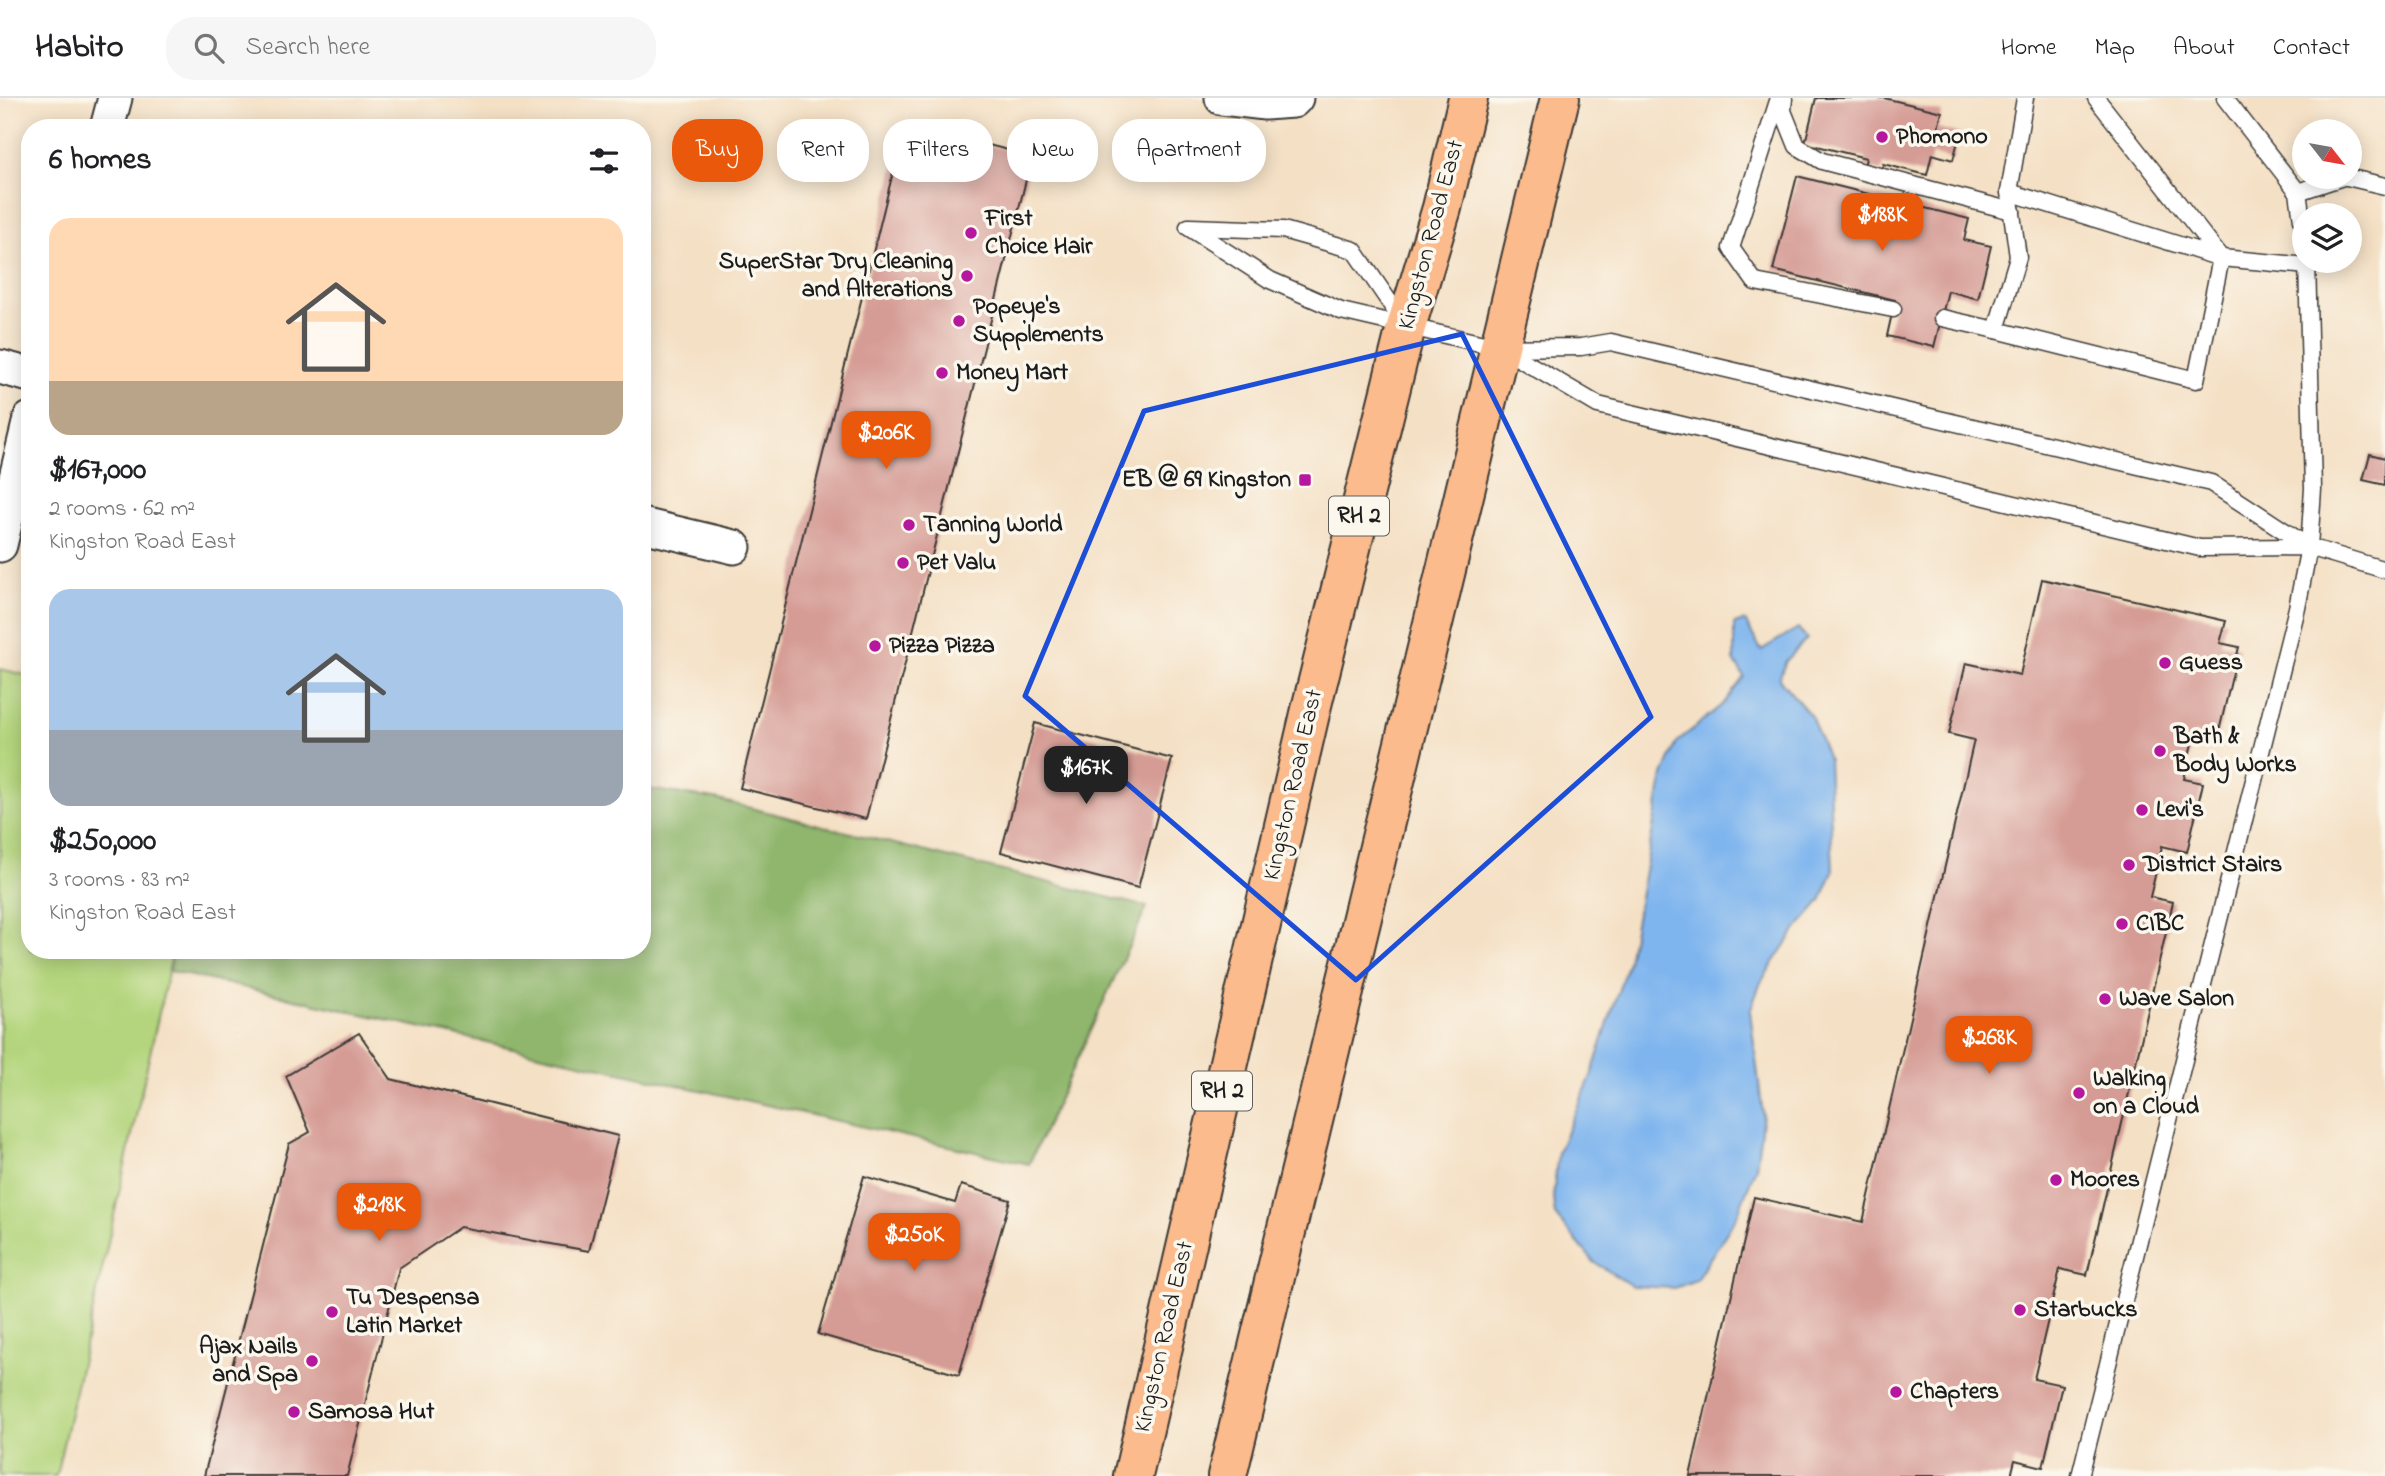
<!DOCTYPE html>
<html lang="en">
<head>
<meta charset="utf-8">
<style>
  :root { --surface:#fff; --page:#f6f6f6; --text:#202124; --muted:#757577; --line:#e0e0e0; --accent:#ea580c }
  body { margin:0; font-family:"Indie Flower",sans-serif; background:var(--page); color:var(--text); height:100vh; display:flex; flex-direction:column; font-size:26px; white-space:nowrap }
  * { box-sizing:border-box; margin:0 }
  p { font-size:23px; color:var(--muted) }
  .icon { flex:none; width:38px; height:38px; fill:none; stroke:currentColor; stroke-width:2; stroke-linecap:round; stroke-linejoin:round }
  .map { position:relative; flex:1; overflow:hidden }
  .sheet { position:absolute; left:21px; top:21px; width:630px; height:840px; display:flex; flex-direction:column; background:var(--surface); border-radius:28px; box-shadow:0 4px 18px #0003 }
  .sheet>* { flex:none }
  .hud { position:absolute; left:672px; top:21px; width:665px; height:63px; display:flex; gap:14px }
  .needle { width:46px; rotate:121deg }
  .controls { position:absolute; left:2292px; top:21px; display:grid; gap:14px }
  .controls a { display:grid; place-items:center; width:70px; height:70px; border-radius:50%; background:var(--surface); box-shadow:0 4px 18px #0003; font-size:35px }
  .price { position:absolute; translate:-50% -60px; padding:0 16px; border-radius:14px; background:var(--accent); color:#fff; font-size:23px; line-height:46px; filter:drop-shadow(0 2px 4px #0008) }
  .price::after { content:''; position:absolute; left:50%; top:42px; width:21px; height:16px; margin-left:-10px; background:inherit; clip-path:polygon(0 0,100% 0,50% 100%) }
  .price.on { background:#222; color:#fff }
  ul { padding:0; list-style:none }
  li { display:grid; align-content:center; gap:14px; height:371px; padding:0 28px }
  li span { display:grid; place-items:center; height:217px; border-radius:21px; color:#555 }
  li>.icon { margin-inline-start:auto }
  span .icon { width:126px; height:126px; fill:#fffc; stroke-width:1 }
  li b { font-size:30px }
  h2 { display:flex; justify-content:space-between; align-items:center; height:84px; padding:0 28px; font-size:30px }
  .chip { padding:0 24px; border-radius:28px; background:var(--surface); box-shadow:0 4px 18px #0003; font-size:24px; line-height:63px }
  .chip.on { background:var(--accent); color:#fff }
  header { display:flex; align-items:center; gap:42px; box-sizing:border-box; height:98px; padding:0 35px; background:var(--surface); border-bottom:2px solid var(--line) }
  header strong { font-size:33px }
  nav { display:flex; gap:38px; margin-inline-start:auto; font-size:24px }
  .search { width:490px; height:63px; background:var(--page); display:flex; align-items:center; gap:18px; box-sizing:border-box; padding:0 24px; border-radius:28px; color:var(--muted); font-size:26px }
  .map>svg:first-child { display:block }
</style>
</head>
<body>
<header>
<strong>Habito</strong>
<div class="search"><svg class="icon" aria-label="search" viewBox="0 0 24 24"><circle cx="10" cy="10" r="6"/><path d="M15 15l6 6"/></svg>Search here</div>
<nav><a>Home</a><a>Map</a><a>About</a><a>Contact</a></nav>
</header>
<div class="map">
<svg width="2385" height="1378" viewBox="0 0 2385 1378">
  <rect width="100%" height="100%" fill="#fbf7ec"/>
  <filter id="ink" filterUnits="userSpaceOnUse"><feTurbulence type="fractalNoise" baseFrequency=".0143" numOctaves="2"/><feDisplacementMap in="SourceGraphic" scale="14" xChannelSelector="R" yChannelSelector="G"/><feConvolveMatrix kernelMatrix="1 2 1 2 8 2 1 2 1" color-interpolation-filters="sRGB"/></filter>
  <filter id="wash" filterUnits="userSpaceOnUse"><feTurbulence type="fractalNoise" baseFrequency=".00686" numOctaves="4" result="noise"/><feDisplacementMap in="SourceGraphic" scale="28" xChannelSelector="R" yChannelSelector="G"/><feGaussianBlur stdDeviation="1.57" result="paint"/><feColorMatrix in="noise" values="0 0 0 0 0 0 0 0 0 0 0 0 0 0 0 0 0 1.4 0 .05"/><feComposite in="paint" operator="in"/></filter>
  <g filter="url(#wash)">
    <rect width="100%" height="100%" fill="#f4e0c5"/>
    <!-- green -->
    <polygon fill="#b4d57d" stroke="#68784c" stroke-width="2" points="0,571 30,578 30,852 173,852 56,1378 0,1378"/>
    <!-- forest -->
    <polygon fill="#8fb66c" stroke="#566944" stroke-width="2" points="642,690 715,701 1147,809 1029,1066 170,873 173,852 642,852"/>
    <!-- water -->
    <polygon fill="#7fb5ee" stroke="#4e6885" stroke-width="2" points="1745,523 1761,552 1798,530 1807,541 1786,563 1779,581 1811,618 1828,661 1833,773 1821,803 1797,830 1761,884 1750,913 1763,1017 1756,1069 1736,1120 1696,1182 1675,1190 1632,1188 1594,1164 1555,1117 1553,1100 1558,1054 1590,981 1628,863 1663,677 1677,644 1724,605 1744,579 1734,562 1734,526"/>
    <g id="blocks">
      <!-- building -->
      <g fill="#d59c95">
        <polygon points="1816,0 1884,0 1942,14 1938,30 1960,36 1953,62 1932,56 1927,77 1883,66 1881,73 1864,69 1866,60 1805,45"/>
        <polygon points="905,26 1032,58 866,721 740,690"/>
        <polygon points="1797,78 1969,121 1964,142 1991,148 1978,201 1948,193 1934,249 1887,238 1895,202 1773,172"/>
        <polygon points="2370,356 2385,360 2385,387 2363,382"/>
        <polygon points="2042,481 2226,523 2220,545 2239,549 2217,642 2194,636 2184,681 2203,685 2187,754 2162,748 2150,799 2173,804 2087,1177 2060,1171 2034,1281 2062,1287 2043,1369 2015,1362 2011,1378 1690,1378 1754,1099 1863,1124 1974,642 1949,636 1966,565 2020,577"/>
        <polygon points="1035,625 1172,661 1138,790 1001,754"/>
        <polygon points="359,935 391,981 618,1038 589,1153 460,1129 399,1170 347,1378 204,1378 289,1046 310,1034 286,978"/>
        <polygon points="864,1078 955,1105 961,1087 1010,1102 959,1277 818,1236"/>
      </g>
    </g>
  </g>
  <g filter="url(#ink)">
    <use href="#blocks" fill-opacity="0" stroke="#3c3935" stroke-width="2"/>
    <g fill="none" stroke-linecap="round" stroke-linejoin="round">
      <!-- service casing -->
      <g stroke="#3c3935" stroke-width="19">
        <g id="service">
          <polyline points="1779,0 1731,150 1755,184 1893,211"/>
          <polyline points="1784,0 1783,13 1797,48 1822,63 2012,113"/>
          <polyline points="2025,0 2009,94 2221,160 2308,168"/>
          <polyline points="2225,0 2298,94 2305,143"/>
          <polyline points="2347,79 2385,88"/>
          <polyline points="2009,94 2018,159 1996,232 2196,282 2221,160 2096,0"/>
          <polyline points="2298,94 2343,79"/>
          <polyline points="1188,129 1270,182 1341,213 1501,250 1581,249 1611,244 2211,385 2309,449"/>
          <polyline points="1190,129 1283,132 1354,152 1403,224"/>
          <polyline points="1942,220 1996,232"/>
          <polyline points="1503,251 1598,307 2200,450 2309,449 2385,472"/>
          <polyline points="2080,1378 2297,510 2309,449 2313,391 2307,163"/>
        </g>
      </g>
      <!-- minor casing -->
      <g stroke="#3c3935" stroke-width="37">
        <g id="minor">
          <polyline points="1222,0 1265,5 1293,3 1296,0"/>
          <polyline points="107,30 115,0"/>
          <polyline points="0,269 30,277"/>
          <polyline points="642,427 734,449"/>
          <polyline points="0,447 30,321"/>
        </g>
      </g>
      <!-- primary casing -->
      <g stroke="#3c3935" stroke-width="42">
        <g id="primary">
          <polyline points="1133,1378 1312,607 1406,229 1442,110 1468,0"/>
          <polyline points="1227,1378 1560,0"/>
        </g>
      </g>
      <!-- service -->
      <use href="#service" stroke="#fff" stroke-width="16"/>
      <!-- minor -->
      <use href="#minor" stroke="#fff" stroke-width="33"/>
      <!-- primary -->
      <use href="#primary" stroke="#fbbb8c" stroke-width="38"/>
    </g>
  </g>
  <!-- marked area -->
  <path fill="none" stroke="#1d4ed8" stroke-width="5" stroke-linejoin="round" d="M1462,236L1651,619L1356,882L1025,598L1144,313Z"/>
  <!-- markers -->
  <g fill="#b5179e" stroke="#fbf7ec" stroke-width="2.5">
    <circle cx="1882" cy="39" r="7"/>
    <circle cx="971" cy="135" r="7"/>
    <circle cx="967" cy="178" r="7"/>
    <circle cx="959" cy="223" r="7"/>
    <circle cx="942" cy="275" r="7"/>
    <rect x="1298" y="375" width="14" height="14" rx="3.5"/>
    <circle cx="909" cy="427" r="7"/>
    <circle cx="903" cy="465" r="7"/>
    <circle cx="875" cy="548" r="7"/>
    <circle cx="2165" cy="565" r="7"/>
    <circle cx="2160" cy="653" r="7"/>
    <circle cx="2142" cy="712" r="7"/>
    <circle cx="2129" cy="767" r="7"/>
    <circle cx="2122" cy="826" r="7"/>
    <circle cx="2105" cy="901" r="7"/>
    <circle cx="2079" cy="995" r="7"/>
    <circle cx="2056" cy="1082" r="7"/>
    <circle cx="2020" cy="1212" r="7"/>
    <circle cx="332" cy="1214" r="7"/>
    <circle cx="312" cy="1263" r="7"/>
    <circle cx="1896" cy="1294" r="7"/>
    <circle cx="294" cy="1314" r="7"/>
  </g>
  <g text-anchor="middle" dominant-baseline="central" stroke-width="7" stroke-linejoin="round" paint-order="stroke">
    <!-- shield labels -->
    <g fill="#fbf7ec" stroke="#5f5e5a" stroke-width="2">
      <rect x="1329" y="398.5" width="60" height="39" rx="5"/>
      <rect x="1192" y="973.5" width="60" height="39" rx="5"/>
    </g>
    <g font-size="23" font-weight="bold" fill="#1c1c1c">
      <text x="1359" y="418">RH 2</text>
      <text x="1222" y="993">RH 2</text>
    </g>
    <!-- poi labels -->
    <g font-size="24" font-weight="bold" fill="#1c1c1c" stroke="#fbf7ec" text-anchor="start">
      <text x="1896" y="39">Phomono</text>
      <text x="985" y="121">First<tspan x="985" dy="28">Choice Hair</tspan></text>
      <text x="953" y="164" text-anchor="end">SuperStar Dry Cleaning<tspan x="953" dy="28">and Alterations</tspan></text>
      <text x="973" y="209">Popeye's<tspan x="973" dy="28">Supplements</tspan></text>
      <text x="956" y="275">Money Mart</text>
      <text x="1291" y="382" text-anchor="end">EB @ 69 Kingston</text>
      <text x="923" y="427">Tanning World</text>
      <text x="917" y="465">Pet Valu</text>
      <text x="889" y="548">Pizza Pizza</text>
      <text x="2179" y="565">Guess</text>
      <text x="2174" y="639">Bath &amp;<tspan x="2174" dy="28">Body Works</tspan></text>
      <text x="2156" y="712">Levi's</text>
      <text x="2143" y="767">District Stairs</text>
      <text x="2136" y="826">CIBC</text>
      <text x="2119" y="901">Wave Salon</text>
      <text x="2093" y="981">Walking<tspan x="2093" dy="28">on a Cloud</tspan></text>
      <text x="2070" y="1082">Moores</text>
      <text x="346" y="1200">Tu Despensa<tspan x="346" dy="28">Latin Market</tspan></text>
      <text x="2034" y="1212">Starbucks</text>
      <text x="298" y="1249" text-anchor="end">Ajax Nails<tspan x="298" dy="28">and Spa</tspan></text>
      <text x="1910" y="1294">Chapters</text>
      <text x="308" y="1314">Samosa Hut</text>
    </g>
    <!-- street labels -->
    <g font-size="24" fill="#1c1c1c" stroke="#fbf7ec">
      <text transform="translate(1432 137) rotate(-75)">Kingston Road East</text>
      <text transform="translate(1294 687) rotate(-77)">Kingston Road East</text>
      <text transform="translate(1165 1239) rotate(-77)">Kingston Road East</text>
    </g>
  </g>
</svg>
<div class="controls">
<a><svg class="needle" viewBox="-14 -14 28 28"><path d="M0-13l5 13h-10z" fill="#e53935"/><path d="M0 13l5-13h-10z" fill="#757577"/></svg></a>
<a><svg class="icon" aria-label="layers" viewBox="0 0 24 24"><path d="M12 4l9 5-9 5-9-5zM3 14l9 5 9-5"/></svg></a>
</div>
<b class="price" style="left:1882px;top:155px">$188K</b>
<b class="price" style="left:886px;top:373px">$206K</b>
<b class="price on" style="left:1086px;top:708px">$167K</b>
<b class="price" style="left:1989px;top:978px">$268K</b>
<b class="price" style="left:379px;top:1145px">$218K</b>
<b class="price" style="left:914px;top:1175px">$250K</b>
<div class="hud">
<a class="chip on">Buy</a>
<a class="chip">Rent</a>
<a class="chip">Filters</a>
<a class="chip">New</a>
<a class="chip">Apartment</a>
</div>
<section class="sheet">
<h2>6 homes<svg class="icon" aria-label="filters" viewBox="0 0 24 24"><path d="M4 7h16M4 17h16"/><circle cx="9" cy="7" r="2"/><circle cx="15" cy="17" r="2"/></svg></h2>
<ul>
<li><span style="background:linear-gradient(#ffd9b3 75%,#b9a48a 0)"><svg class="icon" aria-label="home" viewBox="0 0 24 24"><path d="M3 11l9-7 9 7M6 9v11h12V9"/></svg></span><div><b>$167,000</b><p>2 rooms · 62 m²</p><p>Kingston Road East</p></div></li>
<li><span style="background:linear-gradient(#a9c7e8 65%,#9aa5b1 0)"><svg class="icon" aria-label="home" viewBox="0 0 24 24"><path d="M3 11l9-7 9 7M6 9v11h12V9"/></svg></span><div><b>$250,000</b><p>3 rooms · 83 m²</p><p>Kingston Road East</p></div></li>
</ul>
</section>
</div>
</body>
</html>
